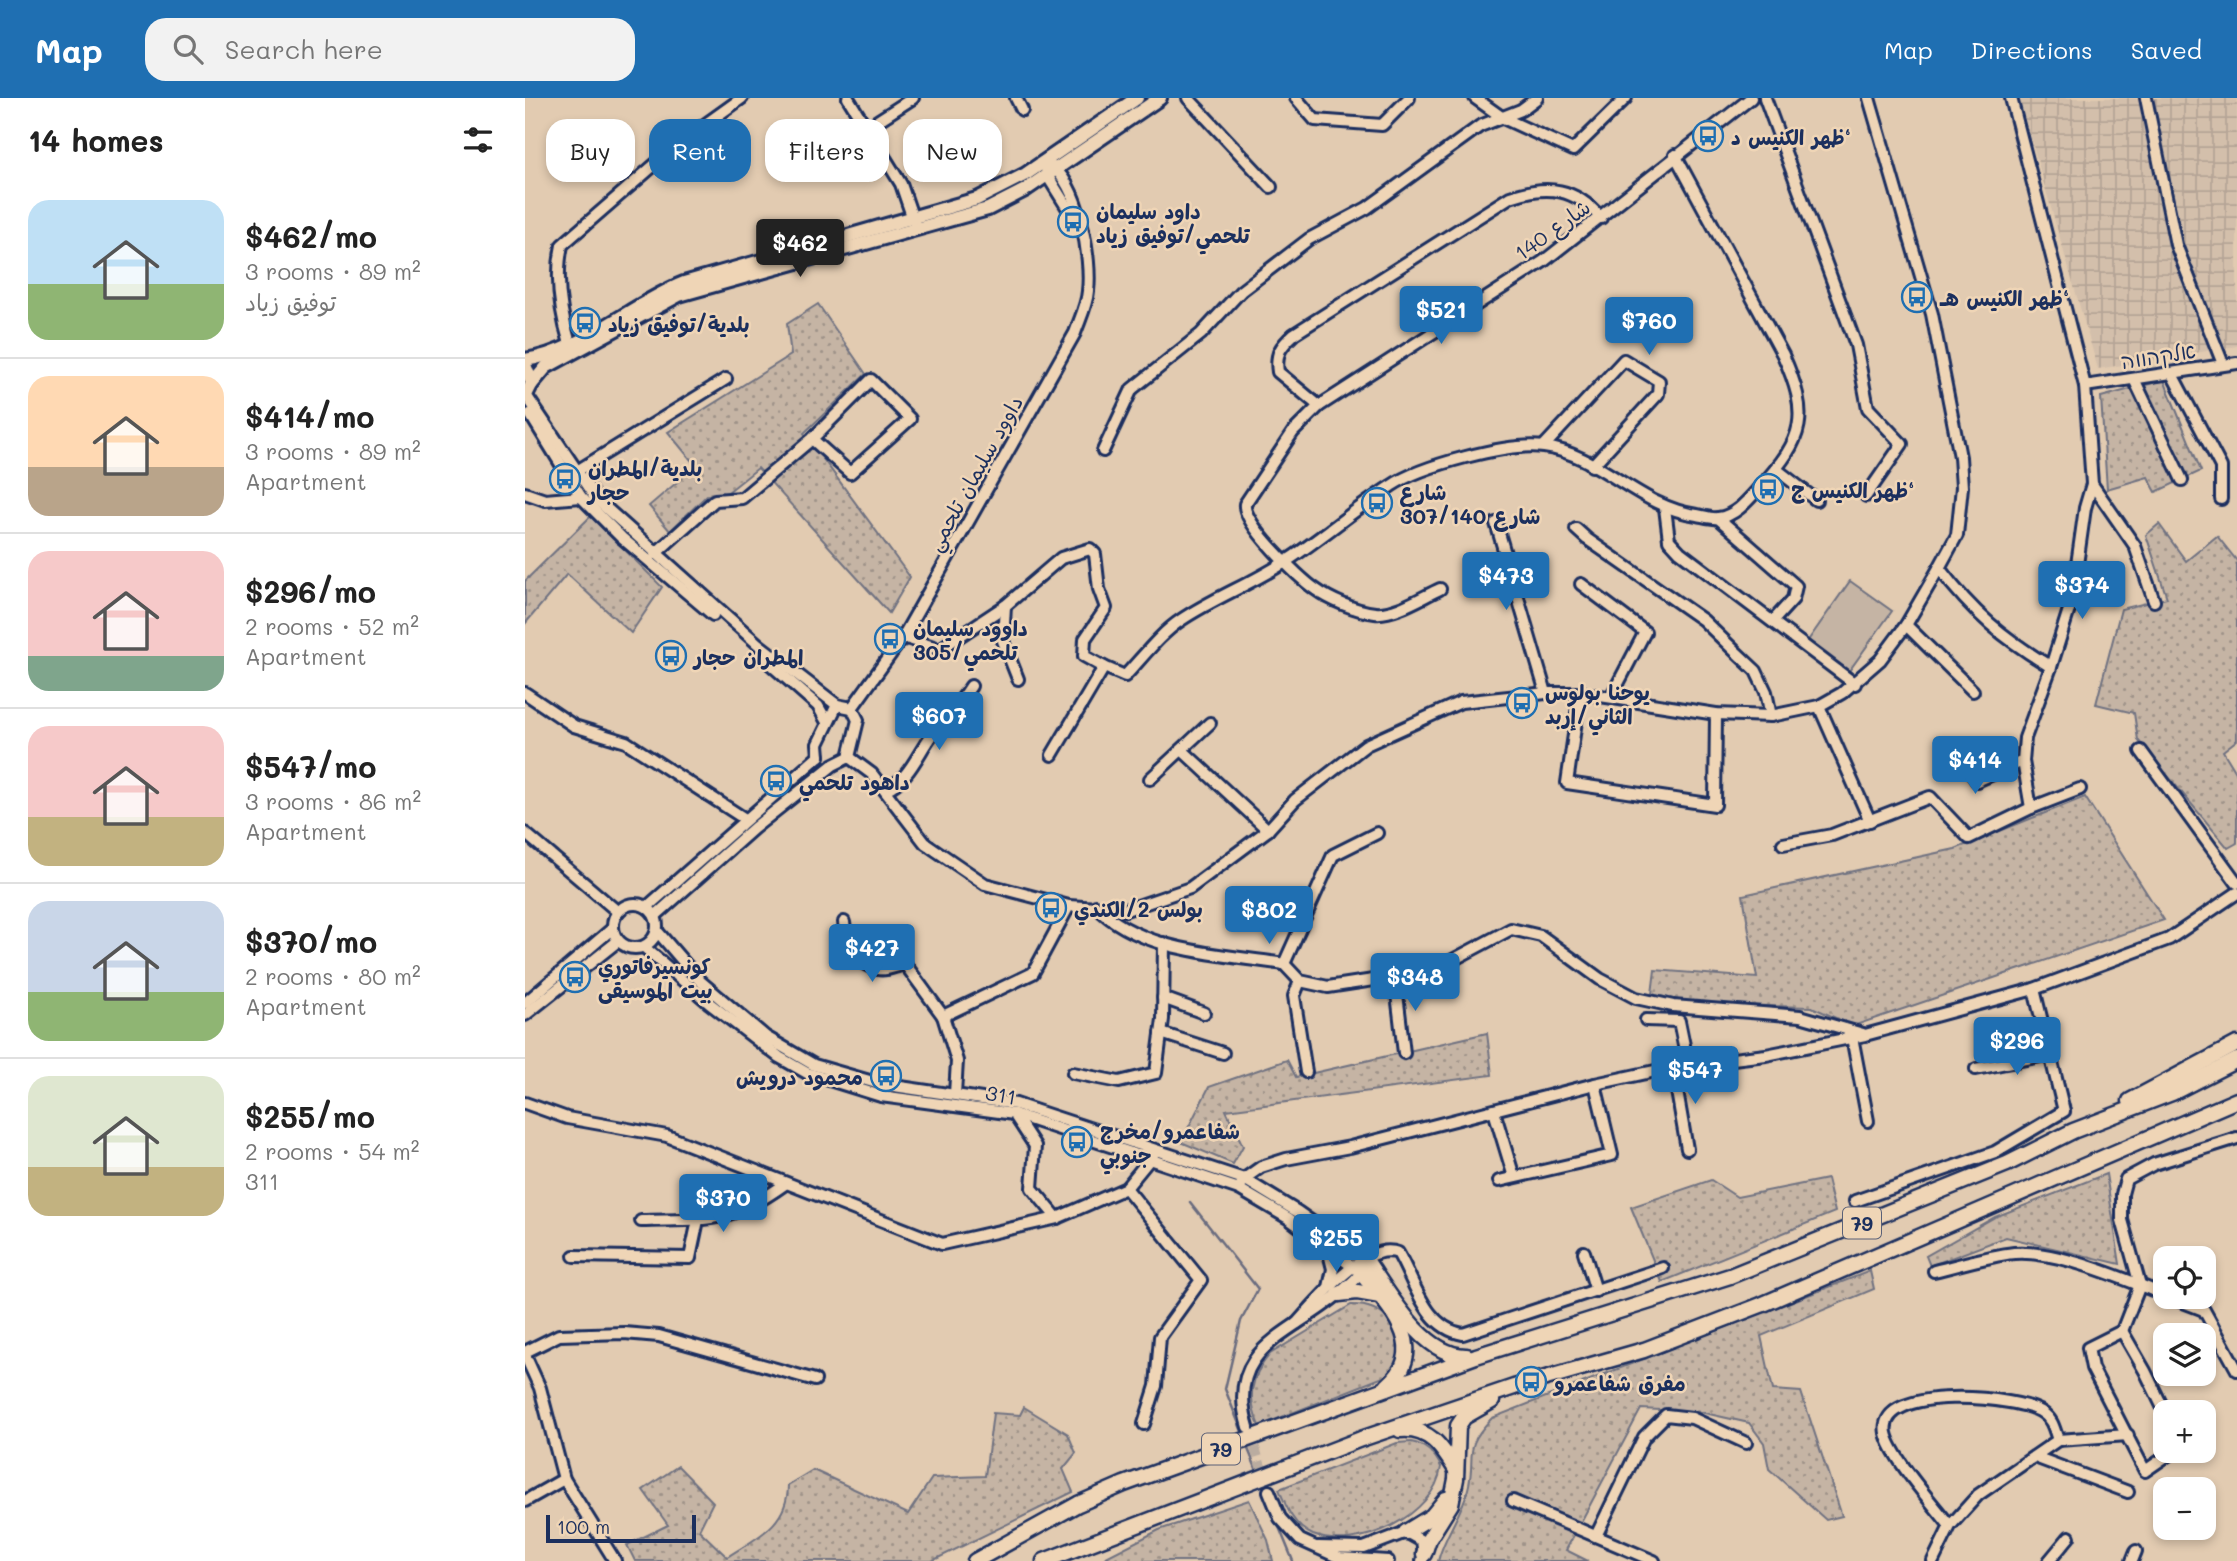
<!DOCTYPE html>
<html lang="en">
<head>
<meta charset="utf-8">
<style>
  :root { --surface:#fff; --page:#f2f2f2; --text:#222; --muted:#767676; --line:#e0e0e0; --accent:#1f6fb2 }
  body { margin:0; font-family:Mali,"Playpen Sans Arabic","Playpen Sans Hebrew",sans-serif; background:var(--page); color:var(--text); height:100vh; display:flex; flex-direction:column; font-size:26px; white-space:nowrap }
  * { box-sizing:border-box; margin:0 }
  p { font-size:23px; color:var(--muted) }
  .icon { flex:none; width:38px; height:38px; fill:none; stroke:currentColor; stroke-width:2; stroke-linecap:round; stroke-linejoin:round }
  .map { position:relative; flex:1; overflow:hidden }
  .details { display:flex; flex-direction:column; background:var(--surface); width:525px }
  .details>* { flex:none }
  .hud { position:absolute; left:21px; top:21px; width:665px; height:63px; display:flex; gap:14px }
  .controls { position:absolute; left:1628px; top:1148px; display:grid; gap:14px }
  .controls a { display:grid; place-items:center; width:63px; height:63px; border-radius:14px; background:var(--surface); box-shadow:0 4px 10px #0003; font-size:35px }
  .scale { position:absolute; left:21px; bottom:18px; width:150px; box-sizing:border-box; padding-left:7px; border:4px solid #1b2f5e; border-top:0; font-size:19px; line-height:24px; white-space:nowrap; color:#1b2f5e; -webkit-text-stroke:5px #efd5b6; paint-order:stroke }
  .price { position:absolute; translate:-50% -60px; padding:0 16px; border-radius:7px; background:var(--accent); color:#fff; font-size:23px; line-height:46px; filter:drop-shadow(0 2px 4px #0008) }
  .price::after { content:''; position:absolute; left:50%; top:42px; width:21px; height:16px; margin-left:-10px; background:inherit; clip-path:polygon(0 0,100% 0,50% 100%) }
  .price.current { background:#222; color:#fff }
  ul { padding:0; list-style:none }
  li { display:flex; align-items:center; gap:21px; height:175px; padding:0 28px }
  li+li { border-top:2px solid var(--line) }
  li span { display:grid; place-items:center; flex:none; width:196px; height:140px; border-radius:21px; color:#555 }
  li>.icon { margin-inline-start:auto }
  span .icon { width:84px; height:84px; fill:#fffc; stroke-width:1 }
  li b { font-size:30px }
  h2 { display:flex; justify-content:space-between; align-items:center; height:84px; padding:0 28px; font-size:30px }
  .pill { padding:0 24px; border-radius:21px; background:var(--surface); box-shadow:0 4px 10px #0003; font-size:24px; line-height:63px }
  .pill.current { background:var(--accent); color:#fff }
  header { display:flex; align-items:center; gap:42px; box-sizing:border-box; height:98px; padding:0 35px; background:var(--accent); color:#fff }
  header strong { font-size:33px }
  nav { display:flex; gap:38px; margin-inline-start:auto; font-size:24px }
  .search { width:490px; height:63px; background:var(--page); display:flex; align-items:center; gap:18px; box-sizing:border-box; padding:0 24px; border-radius:21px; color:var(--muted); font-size:26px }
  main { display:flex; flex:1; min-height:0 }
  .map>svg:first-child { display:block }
</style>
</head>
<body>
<header>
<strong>Map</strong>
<div class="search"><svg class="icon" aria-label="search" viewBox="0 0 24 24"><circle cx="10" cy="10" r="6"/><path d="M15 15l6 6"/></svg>Search here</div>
<nav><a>Map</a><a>Directions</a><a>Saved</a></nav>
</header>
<main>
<section class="details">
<h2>14 homes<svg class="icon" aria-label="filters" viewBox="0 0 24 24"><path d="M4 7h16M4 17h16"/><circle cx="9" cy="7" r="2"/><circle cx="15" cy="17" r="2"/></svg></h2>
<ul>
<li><span style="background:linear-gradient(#bfe0f5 60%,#8fb573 0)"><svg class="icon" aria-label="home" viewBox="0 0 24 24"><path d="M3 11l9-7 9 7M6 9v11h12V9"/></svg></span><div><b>$462/mo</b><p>3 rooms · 89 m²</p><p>توفيق زياد</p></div></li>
<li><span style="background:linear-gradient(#ffd9b3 65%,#b9a48a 0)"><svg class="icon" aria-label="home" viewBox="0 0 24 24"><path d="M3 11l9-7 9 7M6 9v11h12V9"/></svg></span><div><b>$414/mo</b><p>3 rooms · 89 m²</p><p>Apartment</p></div></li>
<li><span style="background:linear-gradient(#f6c9c9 75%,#7fa58c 0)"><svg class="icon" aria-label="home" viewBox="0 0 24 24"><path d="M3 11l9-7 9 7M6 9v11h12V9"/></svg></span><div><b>$296/mo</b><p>2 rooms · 52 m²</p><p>Apartment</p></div></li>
<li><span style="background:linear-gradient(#f6c9c9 65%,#c2b280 0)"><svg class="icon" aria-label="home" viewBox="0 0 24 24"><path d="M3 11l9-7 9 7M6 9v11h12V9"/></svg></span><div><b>$547/mo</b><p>3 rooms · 86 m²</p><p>Apartment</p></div></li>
<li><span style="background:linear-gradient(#c9d6e8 65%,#8fb573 0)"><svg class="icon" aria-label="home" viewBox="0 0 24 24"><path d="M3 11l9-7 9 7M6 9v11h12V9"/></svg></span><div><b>$370/mo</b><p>2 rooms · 80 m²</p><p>Apartment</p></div></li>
<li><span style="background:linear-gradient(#dfe7d0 65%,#c2b280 0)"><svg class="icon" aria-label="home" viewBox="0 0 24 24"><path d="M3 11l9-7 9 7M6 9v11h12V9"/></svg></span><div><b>$255/mo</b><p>2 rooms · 54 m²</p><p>311</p></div></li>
</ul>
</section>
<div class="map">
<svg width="1712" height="1463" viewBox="0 0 1712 1463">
  <defs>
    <pattern id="industrial-grid" width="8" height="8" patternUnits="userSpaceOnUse" patternTransform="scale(1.75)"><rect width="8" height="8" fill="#d3bfab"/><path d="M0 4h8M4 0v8" fill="none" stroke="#b5a496"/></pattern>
    <pattern id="grass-dots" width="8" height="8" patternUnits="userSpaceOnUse" patternTransform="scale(1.75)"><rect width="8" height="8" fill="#c5b4a4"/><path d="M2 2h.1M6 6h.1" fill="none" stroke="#9f9389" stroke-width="1.8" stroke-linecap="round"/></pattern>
  </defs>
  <rect width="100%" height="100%" fill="#e2cbb1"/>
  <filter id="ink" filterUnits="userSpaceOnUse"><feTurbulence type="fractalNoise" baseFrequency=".0143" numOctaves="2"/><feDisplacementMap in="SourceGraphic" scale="14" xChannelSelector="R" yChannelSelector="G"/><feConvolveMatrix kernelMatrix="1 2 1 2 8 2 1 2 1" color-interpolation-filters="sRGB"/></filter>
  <g filter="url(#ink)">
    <!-- industrial -->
    <polygon fill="url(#industrial-grid)" points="1494,0 1712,0 1712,248 1573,271"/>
    <!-- grass -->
    <g fill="url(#grass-dots)" stroke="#707281" stroke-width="2">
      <polygon points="293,206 341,276 279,335 385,479 364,515 233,370 198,398 182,397 145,433 124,408 171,368 143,334 266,257 262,226"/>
      <polygon points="1639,282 1676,373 1631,394 1623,379 1582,391 1576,299"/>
      <polygon points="66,418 137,489 106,535 42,476 0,526 0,483"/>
      <polygon points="1634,426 1661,463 1692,438 1712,463 1712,642 1698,653 1712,676 1712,745 1703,750 1613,642 1609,615 1571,606 1596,511 1642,500 1621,437"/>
      <polygon points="1560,699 1639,822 1328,928 1287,909 1169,906 1127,896 1130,872 1232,880 1218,797 1430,751"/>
      <polygon points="962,935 967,977 701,1012 718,1048 708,1066 656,1044 684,989 762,962 771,979"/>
      <polygon points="1581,1076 1595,1166 1481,1139 1405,1168 1401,1158 1470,1119"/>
      <polygon points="1302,1081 1310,1114 1137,1184 1106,1109 1186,1082 1212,1099"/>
      <path d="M1345,1173L1349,1191L1236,1238L1248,1292L1276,1294L1317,1418L1301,1422L1244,1371L1239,1345L1224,1325L1175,1314L1116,1311L1041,1452L1063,1463H913C919,1438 937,1416 943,1391C952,1356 936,1352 967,1320Z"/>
      <path d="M826,1207C861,1206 874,1230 877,1262L861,1278L734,1328C722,1300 725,1279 745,1256Z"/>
      <path d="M499,1309L543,1336L551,1355L538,1371L548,1394L407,1463H110L102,1447L143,1427L118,1392L153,1368L188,1404L174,1432L202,1459C231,1440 263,1427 263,1387L288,1372L383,1416L407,1380L460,1378L468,1315L495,1317Z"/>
      <path d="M886,1344C901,1347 910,1355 916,1369C910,1418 833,1454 788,1437C769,1429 761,1409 754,1391L872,1345Z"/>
      <polygon points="724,1402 743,1442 748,1463 592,1463 581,1459 634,1432"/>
    </g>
    <!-- garden -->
    <polygon fill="#c5b4a4" stroke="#707281" stroke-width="2" points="1325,483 1367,513 1324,573 1282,544"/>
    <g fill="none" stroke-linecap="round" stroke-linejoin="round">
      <!-- stream -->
      <g stroke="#6a6c7f" stroke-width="2.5">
        <polyline points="665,1104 733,1191 716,1223 700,1291 718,1336"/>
        <polyline points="721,1346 733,1375"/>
        <polyline points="752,1424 768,1463"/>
      </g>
      <!-- minor-tunnel -->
      <polyline stroke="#baaca0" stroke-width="10" stroke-dasharray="10 5" stroke-linecap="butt" points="725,1335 744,1393"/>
      <!-- minor casing -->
      <g stroke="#1b2f5e" stroke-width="16">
        <g id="minor">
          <polyline points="323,0 376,86 390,127"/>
          <polyline points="491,0 497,12"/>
          <polyline points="663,0 746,89"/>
          <polyline points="771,0 790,22 857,27 884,0"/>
          <polyline points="950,0 978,20 1048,52 1101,0"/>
          <polyline points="1240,0 1331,247 1343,310 1377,346 1341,398"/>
          <polyline points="1621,0 1651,147 1698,266"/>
          <polyline points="340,31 388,0"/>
          <polyline points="521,69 522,77 550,122"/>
          <path d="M45,246C35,213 30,180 37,147L157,43L217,0"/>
          <polyline points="1647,276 1696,369 1696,401"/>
          <polyline points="1610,283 1657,382"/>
          <polyline points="1560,288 1712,265"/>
          <polyline points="1,297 71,401 233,546 312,607 327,610 333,622 324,659 308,667 229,730 130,818"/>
          <path d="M794,308L753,274C750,255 756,248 769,236L985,99C1023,86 1050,90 1076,120"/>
          <polyline points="5,316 56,399 97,440 188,517"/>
          <polyline points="1019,348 1099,262 1134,283 1133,296 1067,368"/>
          <polyline points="578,353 607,291 676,236 716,193 784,141 842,110 955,28 996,12 1012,0"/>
          <polyline points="1251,371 1291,402"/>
          <polyline points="52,373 201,281"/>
          <polyline points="1567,386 1610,448 1629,503"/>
          <polyline points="0,395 20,402 56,399"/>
          <polyline points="1140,410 1144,442 1155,454 1330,586"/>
          <polyline points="1193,420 1271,488 1268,501 1248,523"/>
          <polyline points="971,425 1021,595"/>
          <polyline points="1051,431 1062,441 1178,522 1212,555 1231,573 1241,594 1246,618"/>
          <polyline points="130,456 190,402 217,400 287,341 346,282 385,321 325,375 287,341"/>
          <path d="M1414,470C1448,515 1478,540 1526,569L1547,502L1560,410L1567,386L1560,288L1486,0"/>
          <polyline points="1056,486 1120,534 1086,599"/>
          <path d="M915,491C897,499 870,517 850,515C831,513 805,502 790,491C773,479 717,425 720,406L768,334L794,308L1019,163L1226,0"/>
          <polyline points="480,508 478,543 493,581"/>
          <polyline points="1381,527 1448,593"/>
          <polyline points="378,539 415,551 480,508 536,460 565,451 570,456 574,491 581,510 560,541 559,558 579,569"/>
          <polyline points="235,557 293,608 302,624"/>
          <polyline points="1526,569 1500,640 1498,663 1506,710 1555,691"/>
          <polyline points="0,595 49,628 101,644 220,721"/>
          <polyline points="1055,595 1042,685 1190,707 1191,616"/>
          <polyline points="1294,608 1345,723"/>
          <path d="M327,610L378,539L550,235C555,221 562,207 563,193C567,161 554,86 525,67"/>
          <polyline points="1427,646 1452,683 1498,663"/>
          <polyline points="657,652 743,732"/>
          <polyline points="1616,653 1712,785"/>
          <path d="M527,657L579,569L600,578C617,560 635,536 656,522C690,499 729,485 763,462C798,439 830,411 866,388C895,368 984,344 1019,349C1075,356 1115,410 1172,417C1178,418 1187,421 1193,420C1211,418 1224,401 1235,389C1280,340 1285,318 1258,257L1150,57"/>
          <polyline points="294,658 293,646 312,607"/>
          <polyline points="324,659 347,676 400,745 460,786 544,808 601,812 665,790 743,732 770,702 841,647 936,604 1021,595 1056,595 1191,616 1246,618 1294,608 1317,595 1355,562 1381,527 1414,470 1432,437 1437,389 1435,359 1407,216 1344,0"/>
          <polyline points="625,681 685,625"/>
          <path d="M360,692C385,681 392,656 408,635C421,619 435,606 446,588"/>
          <polyline points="0,735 93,814"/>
          <polyline points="1258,746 1307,737 1405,699 1444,740 1506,710"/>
          <circle cx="110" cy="828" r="22"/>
          <path d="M571,808C616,855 698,856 759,866L808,757L852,735"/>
          <polyline points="122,809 294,658"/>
          <path d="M319,824C320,843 331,867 353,871C360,873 372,868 380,866L418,918"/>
          <polyline points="132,833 175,883 241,939 289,967 355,986 491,1006 719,1081 773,1114 841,1162"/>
          <polyline points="119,849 184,905 254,959 282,975 356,998 489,1016 714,1091 763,1120 836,1175"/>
          <polyline points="759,866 775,883 803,889 907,873 986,831 1016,838 1075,881 1111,900 1148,908 1275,918 1338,936"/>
          <polyline points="870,879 879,955"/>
          <polyline points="775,883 769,898 781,974"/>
          <polyline points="638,900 679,915"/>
          <polyline points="0,905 88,830"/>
          <polyline points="0,917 93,843"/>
          <polyline points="1121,922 1154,923 1163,967"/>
          <polyline points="636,935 698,955"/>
          <polyline points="1327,939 1343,1023"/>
          <polyline points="1148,970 1162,1051"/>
          <polyline points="1451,971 1526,956"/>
          <polyline points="548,975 594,984 631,975 638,921 639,845"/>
          <polyline points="430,996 432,963 418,918 508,875 544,808"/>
          <polyline points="0,1005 42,1020 142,1038 417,1146 532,1120 601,1090 628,1057"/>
          <polyline points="969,1013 989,1079"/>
          <polyline points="489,1016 510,1048 507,1090 532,1120"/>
          <polyline points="974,1083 1087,1057 1070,986"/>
          <polyline points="601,1090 676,1182 635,1239 631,1288 619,1326"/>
          <polyline points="714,1091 719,1081 736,1069 761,1061 825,1049 1070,986 1158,967 1241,957 1340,937 1509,891 1644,841 1712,795"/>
          <polyline points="1330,1103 1470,1054 1539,1013 1509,891"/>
          <path d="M116,1123C183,1121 203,1127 260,1086"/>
          <polyline points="803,1151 808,1171 804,1189"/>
          <polyline points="1059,1154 1071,1193"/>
          <polyline points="49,1158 165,1160 173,1122"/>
          <path d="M1409,1173C1435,1167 1462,1158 1489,1155C1529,1151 1602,1182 1640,1197"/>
          <polyline points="1645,1199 1679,1212 1712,1272"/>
          <path d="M772,1225C792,1203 841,1142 873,1155C890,1184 900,1230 938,1236L1138,1170"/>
          <polyline points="1597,1233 1615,1187 1597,1122 1597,1096 1601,1081 1629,1066 1712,1040"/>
          <polyline points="0,1254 34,1237 99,1235 134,1238 290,1282"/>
          <polyline points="0,1257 15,1290 39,1381 90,1463"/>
          <polyline points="1640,1314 1620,1273 1597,1233 1563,1250 1567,1270 1620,1373 1649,1353"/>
          <path d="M723,1329C698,1248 771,1235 818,1192C826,1185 835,1179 839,1168"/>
          <polyline points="1533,1342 1603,1337"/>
          <polyline points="1510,1359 1603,1394"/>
          <polyline points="744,1393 755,1420 775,1442 815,1460 863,1463"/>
          <polyline points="0,1403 39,1381"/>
          <polyline points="988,1403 1129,1463"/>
          <polyline points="1071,1438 1119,1339 1141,1317 1167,1320 1221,1345"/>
          <polyline points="793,1449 839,1450 881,1434 897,1443 899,1456 897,1463"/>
          <path d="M1408,1463L1425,1428L1453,1397L1533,1342C1529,1331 1528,1322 1518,1315C1496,1298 1351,1285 1361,1335C1366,1359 1409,1407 1425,1428"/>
          <polyline points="1524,1463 1544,1439"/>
          <polyline points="1607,1463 1611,1453"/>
        </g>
      </g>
      <!-- major casing -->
      <g stroke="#1b2f5e" stroke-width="18">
        <g id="major">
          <path d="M0,262C54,255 108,205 159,185L452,101L501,76L612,0"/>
          <polyline points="0,267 7,285 0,299"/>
          <polyline points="6,287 21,269 154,197 463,111 500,92 635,0"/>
        </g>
      </g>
      <!-- highway casing -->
      <g stroke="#1b2f5e" stroke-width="19">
        <g id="highway">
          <polyline points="1605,1003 1712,946"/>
          <path d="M841,1162C864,1195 898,1259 942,1258"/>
          <path d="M836,1175C865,1210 906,1250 862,1288"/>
          <polyline points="814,1196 832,1194 855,1198"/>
          <path d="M875,1332C904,1329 917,1349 931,1372"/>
          <polyline points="881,1434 907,1418 921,1401"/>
          <polyline points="899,1456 904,1441 926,1406 931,1381 933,1328 939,1319 967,1303"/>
          <polyline points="450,1463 553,1406 599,1386 951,1258 1205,1178 1482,1066 1548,1033 1647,995 1712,962"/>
          <polyline points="519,1463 836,1341 989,1289 1119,1252 1236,1207 1712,1002"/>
        </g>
      </g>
      <!-- minor -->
      <use href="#minor" stroke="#efd5b6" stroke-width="10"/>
      <!-- major -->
      <use href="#major" stroke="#efd5b6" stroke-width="12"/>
      <!-- highway -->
      <use href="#highway" stroke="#efd5b6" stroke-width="14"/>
    </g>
  </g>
  <!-- icons -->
  <defs>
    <g id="bus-ring" transform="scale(1.575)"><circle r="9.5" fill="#efd5b6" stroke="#1f6fb2" stroke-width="1.5"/><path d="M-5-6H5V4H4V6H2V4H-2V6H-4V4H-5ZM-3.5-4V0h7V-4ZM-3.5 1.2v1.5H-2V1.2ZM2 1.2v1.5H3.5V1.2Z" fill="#1f6fb2"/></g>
  </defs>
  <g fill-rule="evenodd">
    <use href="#bus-ring" x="1183" y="38"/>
    <use href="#bus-ring" x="548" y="124"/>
    <use href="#bus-ring" x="1392" y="199"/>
    <use href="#bus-ring" x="60" y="225"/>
    <use href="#bus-ring" x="40" y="381"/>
    <use href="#bus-ring" x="1243" y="391"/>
    <use href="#bus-ring" x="852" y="405"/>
    <use href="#bus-ring" x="365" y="541"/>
    <use href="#bus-ring" x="146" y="558"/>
    <use href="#bus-ring" x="997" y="605"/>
    <use href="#bus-ring" x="251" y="683"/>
    <use href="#bus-ring" x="526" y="810"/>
    <use href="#bus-ring" x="50" y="879"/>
    <use href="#bus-ring" x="361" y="978"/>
    <use href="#bus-ring" x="552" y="1044"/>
    <use href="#bus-ring" x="1006" y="1284"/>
  </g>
  <g text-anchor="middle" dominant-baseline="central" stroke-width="5" stroke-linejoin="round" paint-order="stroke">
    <!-- shield labels -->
    <g fill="#efd5b6" stroke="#5b6178" stroke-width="2">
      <rect x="1318" y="1109.5" width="38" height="31" rx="5"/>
      <rect x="677" y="1335.5" width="38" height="31" rx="5"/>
    </g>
    <g font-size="19" font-weight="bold" fill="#1b2f5e">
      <text x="1337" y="1125">79</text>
      <text x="696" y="1351">79</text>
    </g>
    <!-- poi labels -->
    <g font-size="21" font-weight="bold" fill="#1b2f5e" stroke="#efd5b6" text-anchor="start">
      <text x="1206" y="38">ظهر الكنيس د‘</text>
      <text x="571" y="112">داود سليمان<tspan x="571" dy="24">تلحمي/توفيق زياد</tspan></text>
      <text x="1415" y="199">ظهر الكنيس هـ‘</text>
      <text x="83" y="225">بلدية/توفيق زياد</text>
      <text x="63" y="369">بلدية/المطران<tspan x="63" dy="24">حجار</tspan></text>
      <text x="1266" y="391">ظهر الكنيس ج‘</text>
      <text x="875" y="393">شارع<tspan x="875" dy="24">307/شارع 140</tspan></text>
      <text x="388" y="529">داوود سليمان<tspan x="388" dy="24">تلحمي/305</tspan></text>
      <text x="169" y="558">المطران حجار</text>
      <text x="1020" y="593">يوحنا بولوس<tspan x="1020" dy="24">الثاني/إربد</tspan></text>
      <text x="274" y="683">داهود تلحمي</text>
      <text x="549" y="810">بولس 2/الكندي</text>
      <text x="73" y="867">كونسيرفاتوري<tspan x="73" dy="24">بيت الموسيقى</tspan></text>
      <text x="338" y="978" text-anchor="end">محمود درويش</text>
      <text x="575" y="1032">شفاعمرو/مخرج<tspan x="575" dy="24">جنوبي</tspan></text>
      <text x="1029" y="1284">مفرق شفاعمرو</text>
    </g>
    <!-- street labels -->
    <g font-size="21" fill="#1b2f5e" stroke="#efd5b6">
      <text transform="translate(1027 131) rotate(-36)">شارع 140</text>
      <text transform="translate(1633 257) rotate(-9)">אלקהווה</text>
      <text transform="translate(449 375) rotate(-61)">داوود سليمان تلحمي</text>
      <text transform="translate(476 996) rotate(10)">311</text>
    </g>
  </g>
</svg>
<div class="controls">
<a><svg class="icon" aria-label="locate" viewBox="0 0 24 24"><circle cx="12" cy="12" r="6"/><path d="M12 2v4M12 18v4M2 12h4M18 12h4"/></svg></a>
<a><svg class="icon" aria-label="layers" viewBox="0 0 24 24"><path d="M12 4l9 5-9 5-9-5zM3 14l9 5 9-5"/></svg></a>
<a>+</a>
<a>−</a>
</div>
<div class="scale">100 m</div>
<b class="price current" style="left:275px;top:181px">$462</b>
<b class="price" style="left:916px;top:248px">$521</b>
<b class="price" style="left:1124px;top:259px">$760</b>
<b class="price" style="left:981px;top:514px">$473</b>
<b class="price" style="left:1557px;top:523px">$374</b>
<b class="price" style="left:414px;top:654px">$607</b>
<b class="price" style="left:1450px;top:698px">$414</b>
<b class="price" style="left:744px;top:848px">$802</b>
<b class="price" style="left:347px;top:886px">$427</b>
<b class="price" style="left:890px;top:915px">$348</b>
<b class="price" style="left:1492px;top:979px">$296</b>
<b class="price" style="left:1170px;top:1008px">$547</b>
<b class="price" style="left:198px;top:1136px">$370</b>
<b class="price" style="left:811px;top:1176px">$255</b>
<div class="hud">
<a class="pill">Buy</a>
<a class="pill current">Rent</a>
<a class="pill">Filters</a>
<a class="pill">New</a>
</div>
</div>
</main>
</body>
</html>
